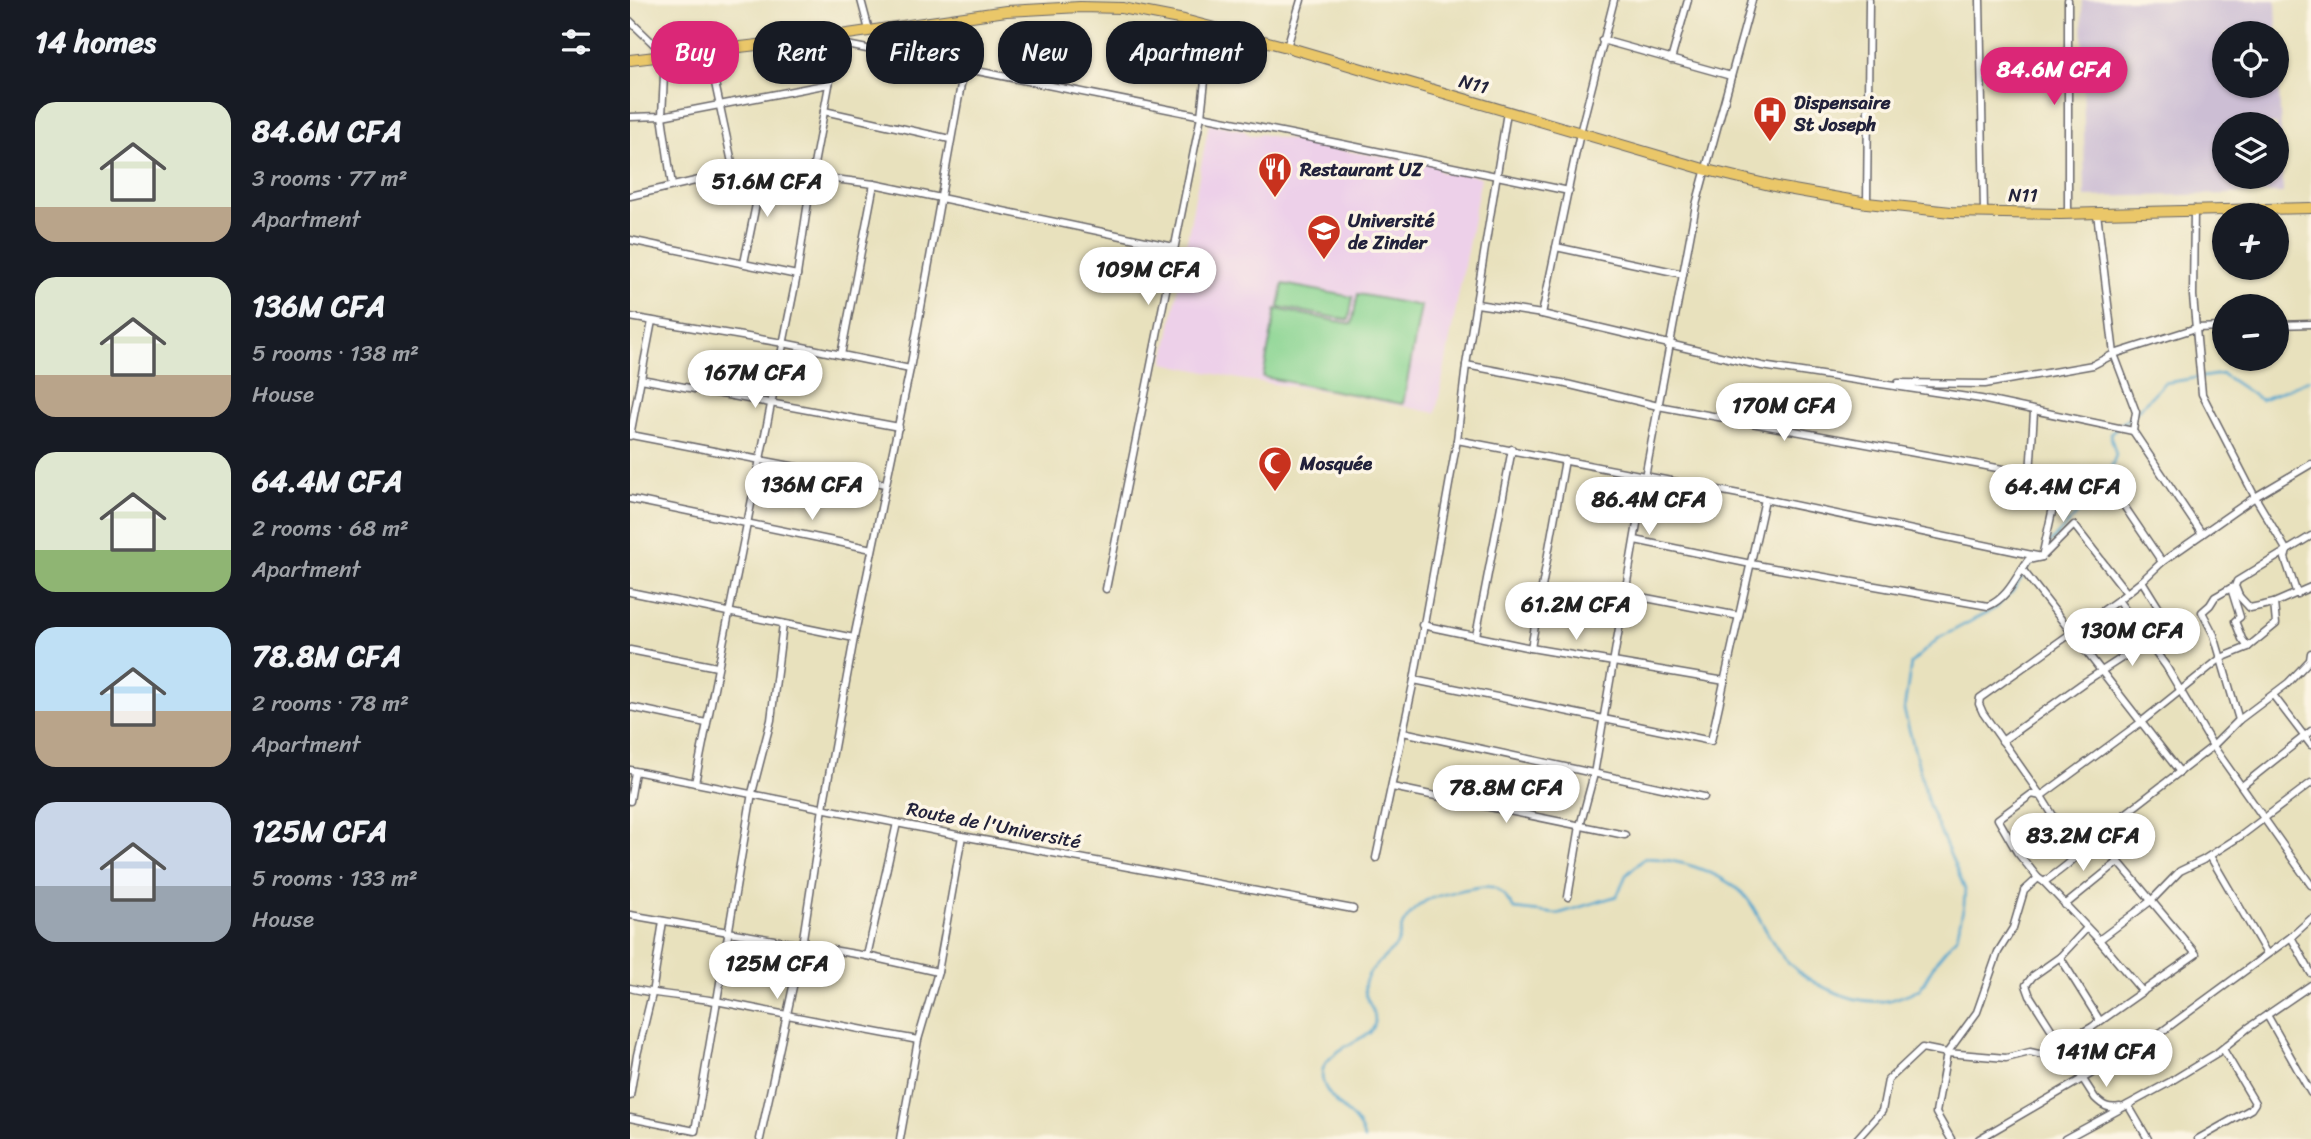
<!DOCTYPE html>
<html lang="en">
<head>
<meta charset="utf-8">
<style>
  :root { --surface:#171b24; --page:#20242c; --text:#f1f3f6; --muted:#9ea1a6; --accent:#db2777 }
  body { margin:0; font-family:Sriracha,sans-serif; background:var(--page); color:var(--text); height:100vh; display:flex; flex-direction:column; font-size:26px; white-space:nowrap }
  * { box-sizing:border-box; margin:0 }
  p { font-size:23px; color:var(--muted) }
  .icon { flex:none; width:38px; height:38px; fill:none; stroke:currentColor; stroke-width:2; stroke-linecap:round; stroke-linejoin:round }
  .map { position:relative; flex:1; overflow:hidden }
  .panel { display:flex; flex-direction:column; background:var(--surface); width:630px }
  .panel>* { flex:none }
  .top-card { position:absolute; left:21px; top:21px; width:665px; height:63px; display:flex; gap:14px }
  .controls { position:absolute; left:1582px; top:21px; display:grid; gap:14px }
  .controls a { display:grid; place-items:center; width:77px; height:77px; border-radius:50%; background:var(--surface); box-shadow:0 2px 5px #0004; font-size:35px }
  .price { position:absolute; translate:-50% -60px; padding:0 16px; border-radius:24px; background:#fff; color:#222; font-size:23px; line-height:46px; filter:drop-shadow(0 2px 4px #0008) }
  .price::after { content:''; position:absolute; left:50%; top:42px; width:21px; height:16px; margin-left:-10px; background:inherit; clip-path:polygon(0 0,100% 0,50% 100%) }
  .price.current { background:var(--accent); color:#fff }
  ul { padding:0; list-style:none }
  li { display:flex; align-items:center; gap:21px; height:175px; padding:0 35px }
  li span { display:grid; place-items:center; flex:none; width:196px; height:140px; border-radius:21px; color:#555 }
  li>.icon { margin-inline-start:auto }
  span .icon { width:84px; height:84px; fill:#fffc; stroke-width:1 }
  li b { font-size:30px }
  h2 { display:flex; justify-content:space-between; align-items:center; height:84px; padding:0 35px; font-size:30px }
  .chip { padding:0 24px; border-radius:28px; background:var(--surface); box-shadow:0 2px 5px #0004; font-size:24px; line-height:63px }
  .chip.current { background:var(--accent); color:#fff }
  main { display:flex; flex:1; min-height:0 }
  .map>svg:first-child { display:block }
</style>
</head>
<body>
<main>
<section class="panel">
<h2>14 homes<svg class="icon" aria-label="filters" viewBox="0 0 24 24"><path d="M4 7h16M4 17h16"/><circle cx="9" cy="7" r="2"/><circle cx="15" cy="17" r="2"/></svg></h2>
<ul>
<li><span style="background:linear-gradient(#dfe7d0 75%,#b9a48a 0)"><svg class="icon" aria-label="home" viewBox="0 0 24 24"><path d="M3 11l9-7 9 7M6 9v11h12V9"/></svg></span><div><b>84.6M CFA</b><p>3 rooms · 77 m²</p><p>Apartment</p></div></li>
<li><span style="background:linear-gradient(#dfe7d0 70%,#b9a48a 0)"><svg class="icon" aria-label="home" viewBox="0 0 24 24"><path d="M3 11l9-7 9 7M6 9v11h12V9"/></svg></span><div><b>136M CFA</b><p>5 rooms · 138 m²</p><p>House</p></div></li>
<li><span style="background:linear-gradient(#dfe7d0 70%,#8fb573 0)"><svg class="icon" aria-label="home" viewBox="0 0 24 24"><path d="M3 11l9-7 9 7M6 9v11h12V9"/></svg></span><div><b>64.4M CFA</b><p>2 rooms · 68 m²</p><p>Apartment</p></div></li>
<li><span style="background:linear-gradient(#bfe0f5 60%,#b9a48a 0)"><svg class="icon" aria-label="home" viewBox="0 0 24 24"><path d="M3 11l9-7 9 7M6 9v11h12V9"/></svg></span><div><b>78.8M CFA</b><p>2 rooms · 78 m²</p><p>Apartment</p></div></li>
<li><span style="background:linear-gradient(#c9d6e8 60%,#9aa5b1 0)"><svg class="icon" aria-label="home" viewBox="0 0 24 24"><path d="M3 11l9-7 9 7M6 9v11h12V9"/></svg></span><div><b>125M CFA</b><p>5 rooms · 133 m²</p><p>House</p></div></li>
</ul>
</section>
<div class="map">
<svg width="1681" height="1139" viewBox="0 0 1681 1139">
  <rect width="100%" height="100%" fill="#fcf5e5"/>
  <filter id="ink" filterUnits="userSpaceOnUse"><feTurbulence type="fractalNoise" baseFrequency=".0143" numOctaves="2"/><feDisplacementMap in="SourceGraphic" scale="14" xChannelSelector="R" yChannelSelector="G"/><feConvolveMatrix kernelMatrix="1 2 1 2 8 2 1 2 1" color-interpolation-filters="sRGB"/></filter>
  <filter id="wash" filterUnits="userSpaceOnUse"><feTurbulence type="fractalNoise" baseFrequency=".00686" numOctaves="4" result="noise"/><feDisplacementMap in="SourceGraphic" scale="28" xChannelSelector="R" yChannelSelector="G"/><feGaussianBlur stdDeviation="1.57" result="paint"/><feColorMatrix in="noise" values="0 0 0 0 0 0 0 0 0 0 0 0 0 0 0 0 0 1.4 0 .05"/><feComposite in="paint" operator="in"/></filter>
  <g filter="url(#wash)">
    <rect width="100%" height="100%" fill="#e8e1bd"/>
    <!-- built -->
    <polygon fill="#edd0e9" points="579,123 613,130 621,136 631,134 722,152 789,160 802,163 809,168 809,171 815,173 819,170 851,177 806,413 702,392 609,379 534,363"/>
    <!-- industrial -->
    <path fill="#ccbed4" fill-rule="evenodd" d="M1452,0H1646L1653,193L1455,197ZM1594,33H1647V86H1594ZM1594,124H1647V177H1594Z"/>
    <!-- green -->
    <g fill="#88d491" stroke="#557b66" stroke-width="2">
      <polygon points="653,284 723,297 719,320 649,307"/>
      <polygon points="728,294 791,306 773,404 633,377 646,309 722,324"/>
    </g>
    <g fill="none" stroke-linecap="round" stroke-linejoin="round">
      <!-- stream -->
      <g stroke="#52a5cd" stroke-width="2.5">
        <polyline points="1416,547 1474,486 1486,455 1480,433 1506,412 1534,383 1592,374 1631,400 1681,379"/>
        <path d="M734,1139C732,1126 721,1116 712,1108C669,1068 703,1053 740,1033C755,1014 731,1002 735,983C739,968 756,957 766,946C771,939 769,928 775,921C779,915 787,906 794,902C802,896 852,884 862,887C872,889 878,901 884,909L927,914L987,896L996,875L1015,858C1047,859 1085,870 1110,891C1125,903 1137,938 1151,954C1172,981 1220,1005 1255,1001C1266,1000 1279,993 1290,989L1307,960L1327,936L1334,905L1335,889L1299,806L1274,710L1281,663L1309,638L1364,609L1382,592L1402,562"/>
      </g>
    </g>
  </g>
  <g filter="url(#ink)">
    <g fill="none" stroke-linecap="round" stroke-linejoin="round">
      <!-- street casing -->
      <g stroke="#676568" stroke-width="9">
        <g id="street">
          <polyline points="231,0 239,30"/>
          <polyline points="1350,0 1354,212"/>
          <polyline points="1438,0 1438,213"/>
          <polyline points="0,21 35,55 32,116 42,186"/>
          <polyline points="204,36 207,43 712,144 939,191"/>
          <polyline points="972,40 1101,76"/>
          <polyline points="657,47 671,0"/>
          <polyline points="78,50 104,172"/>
          <polyline points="1041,60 1058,0"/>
          <polyline points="194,111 320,139"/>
          <polyline points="0,117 32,116 199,84"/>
          <polyline points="0,196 104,172 120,173 133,170 244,184 544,247"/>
          <polyline points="1237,203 1239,0"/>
          <polyline points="1564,209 1563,296 1572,394 1625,497 1657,551 1655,558 1667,594"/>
          <polyline points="1467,213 1484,354 1506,412 1503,431 1572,534"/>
          <polyline points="0,240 167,275"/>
          <polyline points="926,247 1053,274"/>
          <polyline points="114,263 133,170"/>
          <polyline points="847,304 912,314 1132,366 1351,399 1503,431"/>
          <polyline points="912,314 950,133 984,0"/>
          <polyline points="0,317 153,343 280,369"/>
          <polyline points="1647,325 1681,324"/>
          <polyline points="211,355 244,184"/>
          <polyline points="836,365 932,383 1028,406 1400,474 1428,485 1478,486 1484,491 1532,562"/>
          <polyline points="11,379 269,427"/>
          <polyline points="1268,383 1355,384 1463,365 1484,354 1566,328 1594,327"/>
          <polyline points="1,435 255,484"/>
          <polyline points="0,436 22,321"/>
          <polyline points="827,440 1135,499 1412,557 1428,485"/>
          <polyline points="1400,474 1404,412"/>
          <polyline points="0,499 242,549"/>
          <path d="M1005,540L1121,564L1358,606C1378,598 1386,577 1398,560L1412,557L1444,525L1497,593"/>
          <polyline points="1392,569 1550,772"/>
          <polyline points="1512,581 1540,626"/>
          <polyline points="1601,588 1585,597 1580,605 1572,612 1584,635 1609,720"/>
          <polyline points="476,589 571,116 581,28"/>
          <polyline points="0,592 224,638"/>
          <polyline points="1607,594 1620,608 1644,603 1681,587"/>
          <polyline points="1609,596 1605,586 1607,581 1681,536"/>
          <polyline points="1016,598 1109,616"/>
          <polyline points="1488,600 1536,666 1583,746 1681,885"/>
          <polyline points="792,625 901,648 1095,681"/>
          <polyline points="846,636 882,449"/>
          <polyline points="1618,647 1646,624 1644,603"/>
          <polyline points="901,648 935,460"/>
          <polyline points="0,650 87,667"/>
          <polyline points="784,680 1081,741 1135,499"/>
          <polyline points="1643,695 1681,745"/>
          <polyline points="0,707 76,723"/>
          <polyline points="773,732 1074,797"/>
          <polyline points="1372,741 1453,683 1518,641"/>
          <polyline points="0,770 332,836 723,909"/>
          <polyline points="65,783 167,275 182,175 207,43"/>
          <polyline points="1612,786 1681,731"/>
          <polyline points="762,787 995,835"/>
          <polyline points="0,801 5,772"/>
          <polyline points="1448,856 1411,796 1510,723 1591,658 1618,647 1612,639 1605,621 1610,617 1601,588"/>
          <polyline points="1580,856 1637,954"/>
          <polyline points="746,858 784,680 827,440 836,365 877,112"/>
          <path d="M1408,878L1414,882C1431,870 1446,859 1459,842L1583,746L1609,720L1658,683L1680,660L1681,653"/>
          <polyline points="1414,882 1469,940 1513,992"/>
          <polyline points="938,897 950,826 964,774 1015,477 1066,205 1122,0"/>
          <polyline points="1435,905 1488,862"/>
          <polyline points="0,915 237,956 308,972"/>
          <path d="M1457,928L1430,957L1403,976L1396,985L1400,996L1465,1098C1473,1106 1478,1109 1490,1107"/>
          <polyline points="1661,937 1681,973"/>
          <polyline points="1469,940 1522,900 1550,871 1573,860 1612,835 1681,783"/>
          <polyline points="237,956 267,823"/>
          <polyline points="1430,957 1470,1021"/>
          <path d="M0,988C30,996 61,996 91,1002C157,1015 222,1028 288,1040"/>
          <polyline points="1637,1015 1681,1093"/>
          <polyline points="0,1096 7,1055 22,994 33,921"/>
          <polyline points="1498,1105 1518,1139"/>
          <polyline points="0,1118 65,1131 122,793 141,720 153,624"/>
          <polyline points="130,1139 172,945 193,808 224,638 280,369 334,68"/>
          <polyline points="270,1139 288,1040 308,972 332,836"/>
          <polyline points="1227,1139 1252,1111 1258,1080 1292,1048 1317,1053 1347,1012 1368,952 1383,928 1394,891 1408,878 1387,852 1368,819 1402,794 1411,796 1353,713 1349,704 1350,698 1488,600 1512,581 1532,562 1625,497 1681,464"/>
          <polyline points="1321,1139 1306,1113 1317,1053 1376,1058 1400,1052 1413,1055 1462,1027 1566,954 1467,836"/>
          <polyline points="1349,1139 1526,1036 1661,937 1681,919"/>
          <polyline points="1435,1139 1538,1083 1587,1053 1618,1028 1681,985"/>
          <polyline points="1568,1139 1621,1109 1625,1103 1593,1049"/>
        </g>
      </g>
      <!-- primary casing -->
      <g stroke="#676568" stroke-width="12">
        <polyline id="primary" points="0,60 204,36 376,11 450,7 492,8 554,20 657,47 1077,170 1152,188 1237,203 1321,212 1430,214 1681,208"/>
      </g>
      <!-- street -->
      <use href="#street" stroke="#fff" stroke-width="6"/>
      <!-- primary -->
      <use href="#primary" stroke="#eac769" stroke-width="10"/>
    </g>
  </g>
  <!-- icons -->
  <defs>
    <g id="hospital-pin" transform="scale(1.75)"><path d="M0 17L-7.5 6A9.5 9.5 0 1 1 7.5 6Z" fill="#c8321e" stroke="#fcf5e5"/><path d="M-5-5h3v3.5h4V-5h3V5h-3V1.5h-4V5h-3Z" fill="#fff"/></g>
    <g id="restaurant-pin" transform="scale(1.75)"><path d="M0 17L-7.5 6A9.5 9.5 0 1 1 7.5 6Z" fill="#c8321e" stroke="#fcf5e5"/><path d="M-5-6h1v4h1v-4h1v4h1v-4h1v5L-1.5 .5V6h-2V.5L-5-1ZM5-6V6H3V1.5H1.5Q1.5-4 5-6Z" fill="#fff"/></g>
    <g id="university-pin" transform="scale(1.75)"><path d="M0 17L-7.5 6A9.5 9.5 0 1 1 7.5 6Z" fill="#c8321e" stroke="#fcf5e5"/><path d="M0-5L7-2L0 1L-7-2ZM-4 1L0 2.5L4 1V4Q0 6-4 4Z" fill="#fff"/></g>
    <g id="mosque-pin" transform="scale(1.75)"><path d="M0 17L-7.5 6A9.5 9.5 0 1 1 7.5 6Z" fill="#c8321e" stroke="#fcf5e5"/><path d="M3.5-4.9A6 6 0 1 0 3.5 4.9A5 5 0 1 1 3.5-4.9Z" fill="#fff"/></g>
  </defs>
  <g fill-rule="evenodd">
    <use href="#hospital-pin" x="1140" y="113"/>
    <use href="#restaurant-pin" x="645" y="169"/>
    <use href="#university-pin" x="694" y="231"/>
    <use href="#mosque-pin" x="645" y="463"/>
  </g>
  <g text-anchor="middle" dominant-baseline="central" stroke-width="7" stroke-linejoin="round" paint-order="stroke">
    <!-- street labels -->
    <g font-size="19" fill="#22223b" stroke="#fcf5e5">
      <text transform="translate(844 84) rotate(15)">N11</text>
      <text transform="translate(1393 195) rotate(1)">N11</text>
      <text transform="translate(364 825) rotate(11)">Route de l'Université</text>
    </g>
    <!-- poi labels -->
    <g font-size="19" font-weight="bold" fill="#22223b" stroke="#fcf5e5" text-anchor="start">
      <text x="1164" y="102">Dispensaire<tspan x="1164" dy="22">St Joseph</tspan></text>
      <text x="670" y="169">Restaurant UZ</text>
      <text x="718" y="220">Université<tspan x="718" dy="22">de Zinder</tspan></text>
      <text x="670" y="463">Mosquée</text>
    </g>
  </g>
</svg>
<div class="controls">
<a><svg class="icon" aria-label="locate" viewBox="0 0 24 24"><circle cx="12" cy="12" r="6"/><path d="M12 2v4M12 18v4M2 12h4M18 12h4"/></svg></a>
<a><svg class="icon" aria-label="layers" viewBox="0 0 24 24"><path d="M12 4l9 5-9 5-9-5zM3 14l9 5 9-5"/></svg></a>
<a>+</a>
<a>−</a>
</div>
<b class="price current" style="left:1424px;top:107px">84.6M CFA</b>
<b class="price" style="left:137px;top:219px">51.6M CFA</b>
<b class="price" style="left:518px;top:307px">109M CFA</b>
<b class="price" style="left:125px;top:410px">167M CFA</b>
<b class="price" style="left:1154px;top:443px">170M CFA</b>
<b class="price" style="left:182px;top:522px">136M CFA</b>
<b class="price" style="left:1433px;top:524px">64.4M CFA</b>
<b class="price" style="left:1019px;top:537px">86.4M CFA</b>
<b class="price" style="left:946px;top:642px">61.2M CFA</b>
<b class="price" style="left:1502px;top:668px">130M CFA</b>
<b class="price" style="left:876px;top:825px">78.8M CFA</b>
<b class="price" style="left:1453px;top:873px">83.2M CFA</b>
<b class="price" style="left:147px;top:1001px">125M CFA</b>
<b class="price" style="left:1476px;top:1089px">141M CFA</b>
<div class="top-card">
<a class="chip current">Buy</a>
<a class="chip">Rent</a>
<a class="chip">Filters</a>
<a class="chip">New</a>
<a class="chip">Apartment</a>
</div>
</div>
</main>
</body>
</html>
